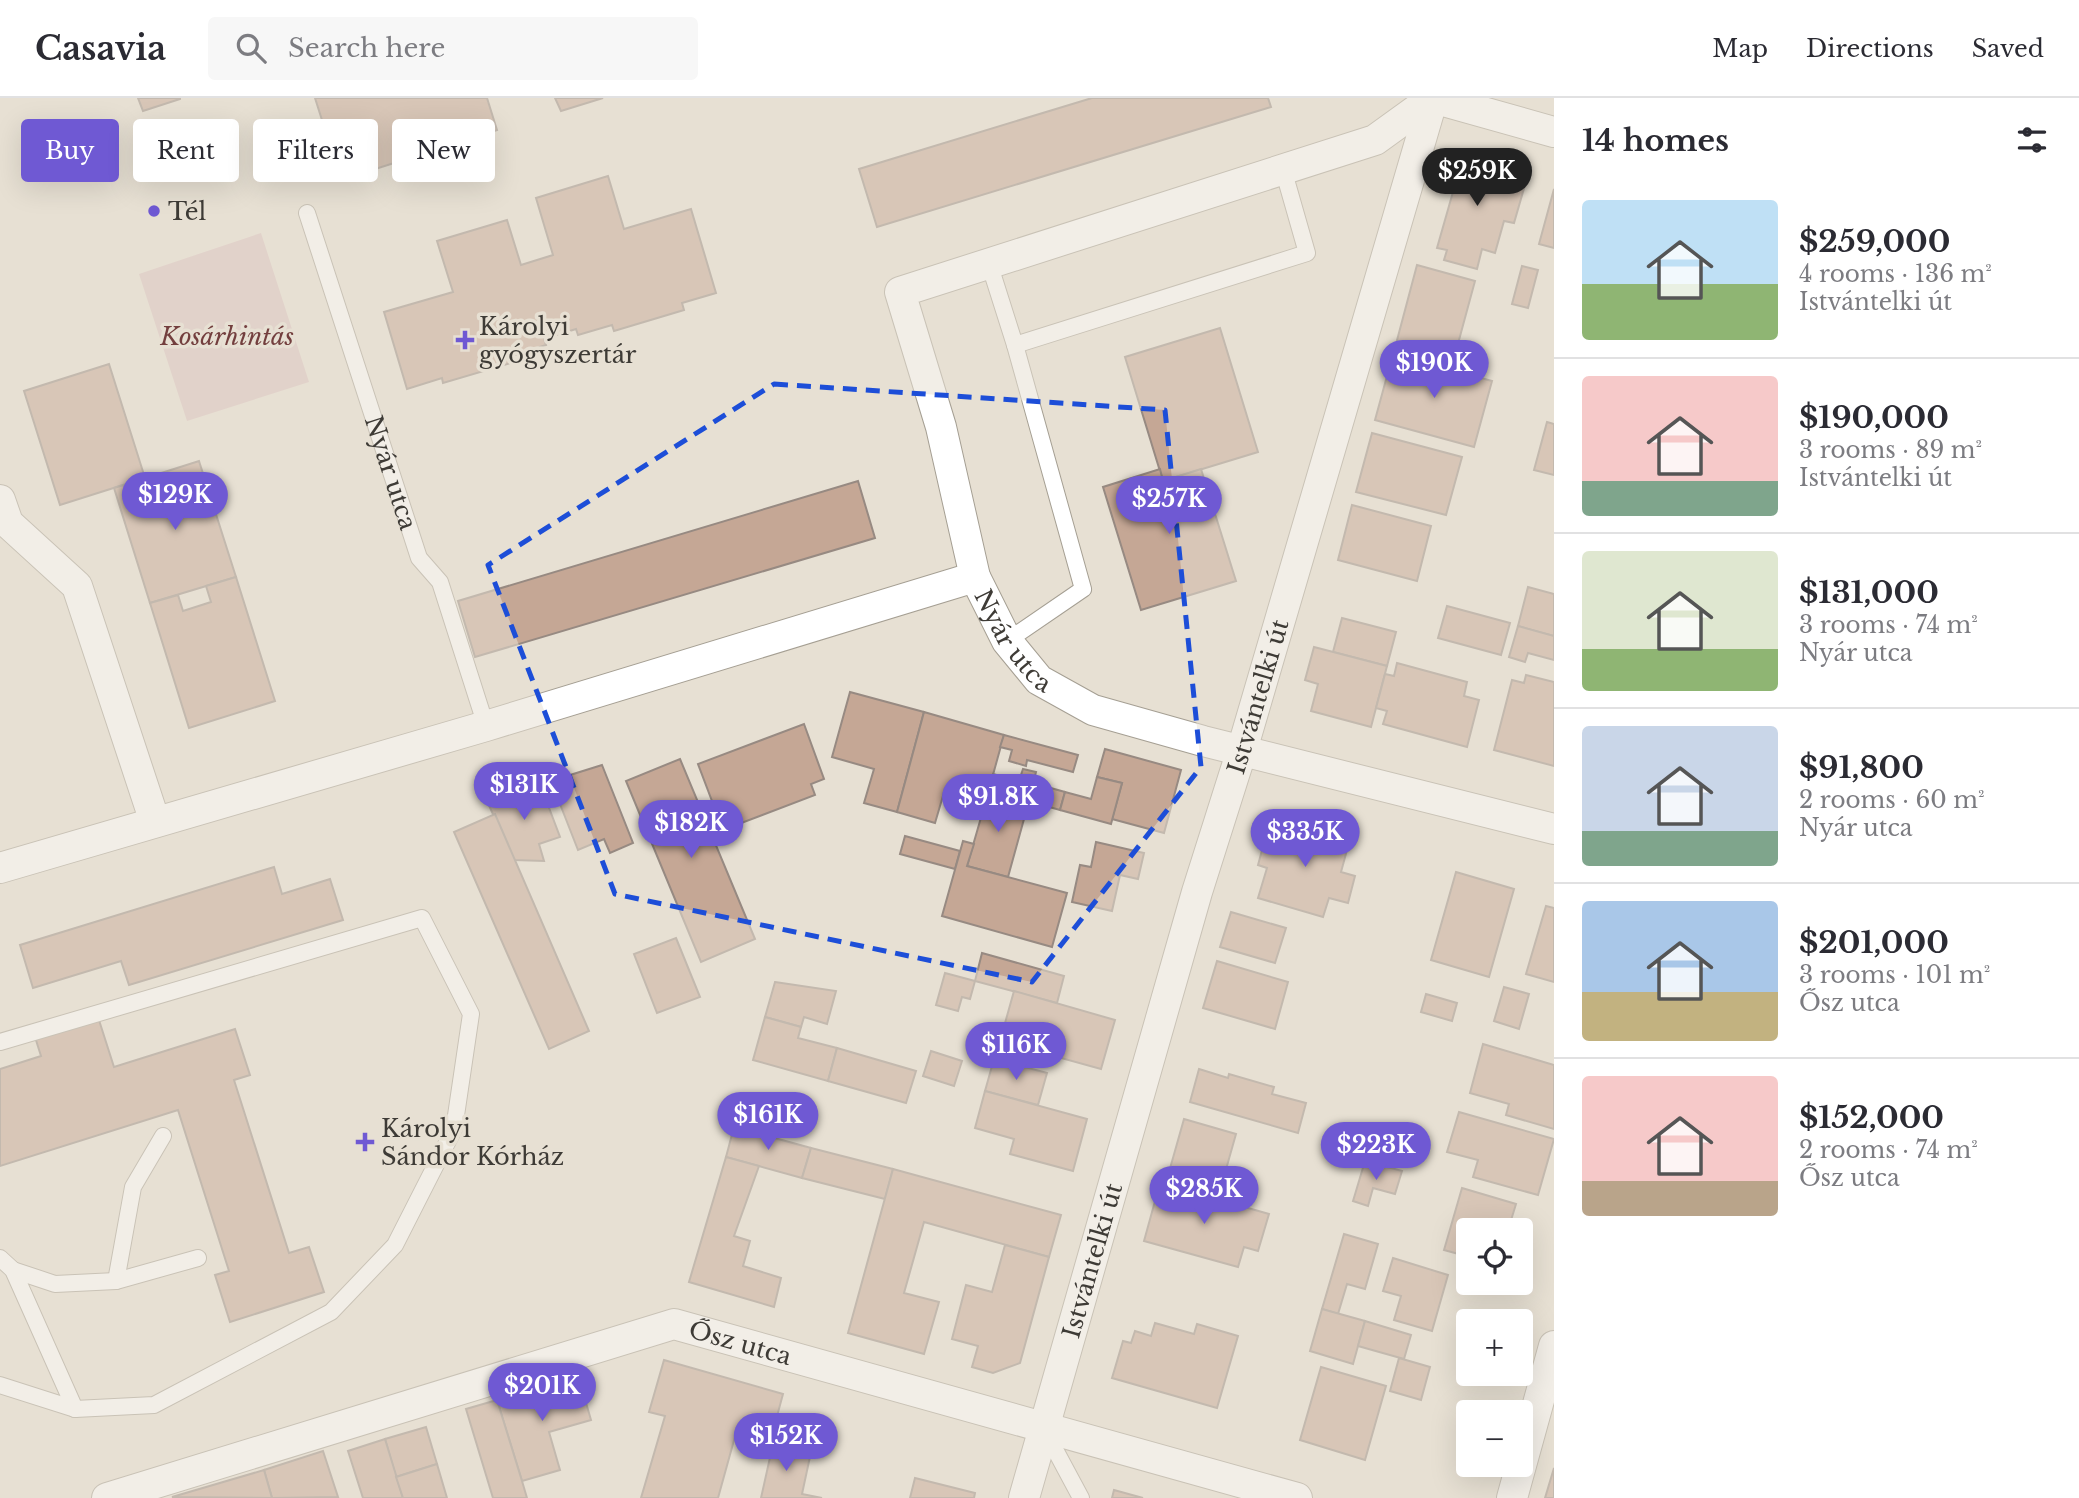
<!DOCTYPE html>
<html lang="en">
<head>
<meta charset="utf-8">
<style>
  :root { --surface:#fff; --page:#f7f7f7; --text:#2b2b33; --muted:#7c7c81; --line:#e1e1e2; --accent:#6f59d3 }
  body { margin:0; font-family:"Libre Baskerville",serif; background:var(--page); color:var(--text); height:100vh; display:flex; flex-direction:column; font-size:26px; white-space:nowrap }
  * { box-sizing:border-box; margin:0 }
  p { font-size:23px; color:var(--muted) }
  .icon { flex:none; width:38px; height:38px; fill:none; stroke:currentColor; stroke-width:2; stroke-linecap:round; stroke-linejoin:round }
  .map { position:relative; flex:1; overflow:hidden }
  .panel { display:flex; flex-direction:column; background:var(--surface); width:525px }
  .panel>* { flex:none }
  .hud { position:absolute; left:21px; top:21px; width:665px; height:63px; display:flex; gap:14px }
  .buttons { position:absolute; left:1456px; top:1120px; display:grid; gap:14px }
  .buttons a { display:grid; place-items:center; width:77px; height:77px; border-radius:7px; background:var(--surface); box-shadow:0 7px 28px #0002; font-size:35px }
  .price { position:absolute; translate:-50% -60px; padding:0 16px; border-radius:24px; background:var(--accent); color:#fff; font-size:23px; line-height:46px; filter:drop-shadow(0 2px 4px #0008) }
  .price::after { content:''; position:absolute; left:50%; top:42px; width:21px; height:16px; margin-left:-10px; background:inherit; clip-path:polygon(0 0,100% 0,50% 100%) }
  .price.selected { background:#222; color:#fff }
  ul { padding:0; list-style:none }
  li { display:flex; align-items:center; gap:21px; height:175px; padding:0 28px }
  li+li { border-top:2px solid var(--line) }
  li span { display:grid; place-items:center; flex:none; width:196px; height:140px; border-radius:7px; color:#555 }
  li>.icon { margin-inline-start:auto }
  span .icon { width:84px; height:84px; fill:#fffc; stroke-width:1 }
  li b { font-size:30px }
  h2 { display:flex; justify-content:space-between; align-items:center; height:84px; padding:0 28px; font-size:30px }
  .chip { padding:0 24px; border-radius:7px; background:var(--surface); box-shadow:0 7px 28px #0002; font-size:24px; line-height:63px }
  .chip.selected { background:var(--accent); color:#fff }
  header { display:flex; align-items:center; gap:42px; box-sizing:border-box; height:98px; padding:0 35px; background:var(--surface); border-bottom:2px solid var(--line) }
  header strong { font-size:33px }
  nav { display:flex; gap:38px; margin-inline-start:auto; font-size:24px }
  .search { width:490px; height:63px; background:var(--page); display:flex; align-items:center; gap:18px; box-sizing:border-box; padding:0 24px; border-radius:7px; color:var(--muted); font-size:26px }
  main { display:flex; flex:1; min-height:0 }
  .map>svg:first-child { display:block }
</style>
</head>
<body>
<header>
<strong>Casavia</strong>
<div class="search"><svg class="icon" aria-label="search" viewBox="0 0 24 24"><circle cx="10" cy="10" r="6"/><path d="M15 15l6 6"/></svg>Search here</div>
<nav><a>Map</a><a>Directions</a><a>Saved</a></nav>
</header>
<main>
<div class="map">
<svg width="1554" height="1400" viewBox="0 0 1554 1400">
  <rect width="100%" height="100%" fill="#e7e0d3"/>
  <!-- green -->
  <polygon fill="#dac1bf" points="261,135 309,284 187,323 139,176"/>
  <!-- building -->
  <g fill="#c5a795" stroke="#978a82" stroke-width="2">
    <polygon points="138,0 180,0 180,1 143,13"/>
    <polygon points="315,0 487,0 497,32 341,82"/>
    <polygon points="555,0 603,0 561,13"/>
    <polygon points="1092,0 1268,0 1271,9 877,129 859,71"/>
    <polygon points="1447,56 1527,80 1514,125 1504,123 1495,155 1482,151 1477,171 1444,162 1447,152 1437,150 1453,94 1438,89"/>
    <polygon points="608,78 624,131 691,111 716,195 682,205 684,212 614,233 612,227 578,237 576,231 544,241 546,247 512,258 514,264 443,285 442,280 407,291 384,214 453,194 437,143 507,122 521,167 553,157 536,100"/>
    <polygon points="1554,91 1554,150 1539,146"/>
    <polygon points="1417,167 1475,183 1456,253 1448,251 1443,270 1410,261 1413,250 1396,246"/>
    <polygon points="1522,168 1538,172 1528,210 1512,206"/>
    <polygon points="1220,230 1258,354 1163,383 1125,259"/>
    <polygon points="1393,256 1492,283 1474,349 1375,322"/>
    <polygon points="109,266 145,380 60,407 24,293"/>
    <polygon points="1547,324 1554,326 1554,377 1534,372"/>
    <polygon points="1372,335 1462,359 1446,417 1356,394"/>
    <polygon points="199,363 236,479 150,505 114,390"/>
    <polygon points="1160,371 1163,383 1201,371 1236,483 1141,512 1103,389"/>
    <polygon points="858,383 875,440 475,559 458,503"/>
    <polygon points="1352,407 1431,428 1417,483 1338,462"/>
    <polygon points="236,479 275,603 189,630 150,505 178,497 183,513 211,504 206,488"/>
    <polygon points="1528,489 1554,496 1554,538 1518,528"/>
    <polygon points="1447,508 1510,525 1501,557 1438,540"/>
    <polygon points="1342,520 1396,534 1387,568 1333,554"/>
    <polygon points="1518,528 1554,538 1554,562 1528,555 1525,564 1509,559"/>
    <polygon points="1314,549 1387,568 1371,629 1311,613 1318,586 1305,582"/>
    <polygon points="1397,565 1467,584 1464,598 1479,602 1467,649 1383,626 1387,613 1376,610 1385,576 1394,578"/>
    <polygon points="1526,577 1554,584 1554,668 1494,652 1512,582 1524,585"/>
    <polygon points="850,594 924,614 897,714 864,705 874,671 832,659"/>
    <polygon points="924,614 1004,637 986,702 945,691 935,725 897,714"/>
    <polygon points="804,626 824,681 811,686 815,697 723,732 698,666"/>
    <polygon points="1004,637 1078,657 1073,674 1027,662 1026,668 1009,663 1012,652 1000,649"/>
    <polygon points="1105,651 1181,672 1164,735 1112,721 1122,685 1097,679"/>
    <polygon points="680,661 755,841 701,864 626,683"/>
    <polygon points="602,667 633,745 610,755 604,741 578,752 551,683"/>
    <polygon points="1023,671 1036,674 1033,685 1065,694 1060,712 989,692 993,676 1019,683"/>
    <polygon points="1097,679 1122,685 1111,726 1060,712 1065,694 1091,701"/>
    <polygon points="540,686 560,739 539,746 544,763 514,762 486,701"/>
    <polygon points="989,692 1029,703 1008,779 967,768"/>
    <polygon points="495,716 589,933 549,951 454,734"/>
    <polygon points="1280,721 1350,741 1341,774 1355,778 1348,805 1329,800 1323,819 1258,800 1267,770 1258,767 1265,741 1273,744"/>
    <polygon points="905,738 960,753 955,771 900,756"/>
    <polygon points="963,743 974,746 967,768 1067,795 1052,849 942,818"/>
    <polygon points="1096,744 1144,755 1138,781 1120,777 1112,813 1072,804 1080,767 1091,769"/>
    <polygon points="274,769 282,796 330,781 343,822 129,887 121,863 33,890 20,847"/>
    <polygon points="1456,774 1514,791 1489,879 1431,862"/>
    <polygon points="1546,808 1554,810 1554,884 1526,876"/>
    <polygon points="1231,814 1286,830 1275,865 1220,849"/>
    <polygon points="676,840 700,899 657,915 634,856"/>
    <polygon points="982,855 1064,878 1057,905 975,883"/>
    <polygon points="1217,863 1288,884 1275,931 1203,910"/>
    <polygon points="945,875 975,883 970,901 962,899 958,913 936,907"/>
    <polygon points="775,884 836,893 827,926 804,919 801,929 765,919"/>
    <polygon points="1504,889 1529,896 1519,931 1494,923"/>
    <polygon points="1014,893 1115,922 1101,971 1000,943"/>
    <polygon points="1426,896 1457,905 1452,923 1421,914"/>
    <polygon points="98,919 114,969 235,931 250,977 234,982 289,1155 309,1149 324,1194 230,1224 215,1177 229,1173 178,1012 0,1068 0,971 41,958 35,939"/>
    <polygon points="765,919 801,929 798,940 837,950 828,983 753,962"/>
    <polygon points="1483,946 1554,967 1554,1031 1506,1017 1509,1006 1470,995"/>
    <polygon points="837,950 916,973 906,1005 828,983"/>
    <polygon points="931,953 962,963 954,988 923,978"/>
    <polygon points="994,961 1047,975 1038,1007 985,993"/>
    <polygon points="1199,971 1228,980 1229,976 1274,989 1272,996 1306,1005 1298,1035 1190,1004"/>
    <polygon points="985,993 1087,1021 1073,1073 1010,1056 1014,1041 975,1030"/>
    <polygon points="1459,1014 1554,1041 1538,1097 1473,1079 1478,1062 1447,1054"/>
    <polygon points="1184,1021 1236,1036 1221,1089 1169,1074"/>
    <polygon points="734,1029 811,1050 802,1080 726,1059"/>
    <polygon points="1370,1043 1397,1051 1391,1071 1365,1063"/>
    <polygon points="811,1050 893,1071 885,1101 802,1080"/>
    <polygon points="726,1059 759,1068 734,1138 750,1143 743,1168 781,1180 774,1209 689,1184"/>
    <polygon points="1365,1063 1402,1073 1395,1096 1373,1090 1368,1108 1353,1103"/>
    <polygon points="893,1071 1061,1117 1049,1159 924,1124 904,1195 939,1204 924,1256 848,1235"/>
    <polygon points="1160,1085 1269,1116 1258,1153 1244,1149 1238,1169 1144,1143"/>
    <polygon points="1462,1090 1516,1106 1508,1132 1468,1132 1468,1164 1465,1163 1466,1158 1444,1152"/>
    <polygon points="1344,1136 1378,1146 1365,1191 1347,1186 1338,1216 1322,1211"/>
    <polygon points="1005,1147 1049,1159 1020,1265 993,1275 972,1269 978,1248 952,1241 966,1187 992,1194"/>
    <polygon points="1393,1160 1448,1177 1432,1233 1394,1222 1401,1198 1383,1193"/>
    <polygon points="1322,1211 1365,1223 1353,1266 1310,1253"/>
    <polygon points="1365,1223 1411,1237 1404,1261 1358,1248"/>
    <polygon points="1155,1225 1194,1236 1197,1226 1238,1238 1217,1310 1112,1280 1123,1243 1131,1245 1135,1233 1151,1238"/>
    <polygon points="1399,1260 1430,1269 1421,1302 1390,1293"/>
    <polygon points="664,1262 783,1296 770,1344 736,1335 718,1400 641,1400 665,1318 649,1314"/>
    <polygon points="1321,1269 1386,1288 1365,1362 1300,1342"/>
    <polygon points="578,1277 591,1322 549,1334 560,1372 522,1383 497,1302"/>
    <polygon points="497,1302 522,1383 527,1400 493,1400 466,1311"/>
    <polygon points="426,1329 437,1366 396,1379 385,1341"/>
    <polygon points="385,1341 403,1400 363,1400 348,1353"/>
    <polygon points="773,1346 811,1354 802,1396 822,1400 761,1400"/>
    <polygon points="323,1353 338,1399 272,1400 264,1372"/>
    <polygon points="437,1366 447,1400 403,1400 396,1379"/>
    <polygon points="1554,1370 1554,1400 1545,1400"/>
    <polygon points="264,1372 272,1400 172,1399"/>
    <polygon points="915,1380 975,1395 974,1400 910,1400"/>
    <polygon points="1114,1392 1143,1400 1112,1400"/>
  </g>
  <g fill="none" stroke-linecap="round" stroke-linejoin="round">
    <!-- service casing -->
    <g stroke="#a59f93" stroke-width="18">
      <g id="service">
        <path id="s1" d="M307,115L419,460L440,484L486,628"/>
        <polyline points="989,165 1015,247"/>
        <polyline points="1007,543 1083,491 1015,247 1307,155 1283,71"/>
        <polyline points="0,944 422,820 471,916 454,1031 395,1147 331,1214 154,1307 75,1311 13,1172 0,1160"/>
        <polyline points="13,1172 55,1186 116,1183 198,1160"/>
        <polyline points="116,1183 133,1089 163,1038"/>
        <polyline points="0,1287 75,1311"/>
        <polyline points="1044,1331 1081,1400"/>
      </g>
    </g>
    <!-- minor casing -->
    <g stroke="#a59f93" stroke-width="32">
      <g id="minor">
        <polyline points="1433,0 1554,34"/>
        <polyline points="0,402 8,425 77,488 155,724"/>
        <polyline points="975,479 941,329 900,194 1375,42 1433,0"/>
        <path id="s2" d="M0,770L486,628L975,479L1007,543L1039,582L1093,612L1203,643L1554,731"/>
        <path id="s3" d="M107,1400L674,1226L1297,1400"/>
        <path id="s4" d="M1024,1400L1197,794L1242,652L1433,0"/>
        <polyline points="1512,1400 1554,1248"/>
      </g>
    </g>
    <!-- service -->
    <use href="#service" stroke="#fff" stroke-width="16"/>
    <!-- minor -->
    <use href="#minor" stroke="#fff" stroke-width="30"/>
  </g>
  <!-- marked area -->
  <path d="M0 0H1554V1400H0ZM774,286L1165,312L1201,669L1032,884L615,796L488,467Z" fill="#e7e0d3" fill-opacity=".55" fill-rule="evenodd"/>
  <path fill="none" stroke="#1d4ed8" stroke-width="5" stroke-dasharray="14 9" stroke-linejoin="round" d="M774,286L1165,312L1201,669L1032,884L615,796L488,467Z"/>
  <!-- markers -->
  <g fill="#6f59d3" stroke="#e7e0d3" stroke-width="2.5">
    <circle cx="154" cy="113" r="7"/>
    <path d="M461.5 231.5h7v7h7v7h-7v7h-7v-7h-7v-7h7z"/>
    <path d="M361.5 1033.5h7v7h7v7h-7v7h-7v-7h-7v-7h7z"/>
  </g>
  <g text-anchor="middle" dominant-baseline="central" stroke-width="7" stroke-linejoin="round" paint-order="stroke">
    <!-- poi labels -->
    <g font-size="24" fill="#3e3b36" stroke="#e7e0d3" text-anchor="start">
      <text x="168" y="113">Tél</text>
      <text x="479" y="228">Károlyi<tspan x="479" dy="28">gyógyszertár</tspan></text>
      <text x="381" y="1030">Károlyi<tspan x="381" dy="28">Sándor Kórház</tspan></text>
    </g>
    <!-- park labels -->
    <g font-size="24" font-style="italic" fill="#733f3e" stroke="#e7e0d3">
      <text x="227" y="238">Kosárhintás</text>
    </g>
    <!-- street labels -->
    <g font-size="24" fill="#3e3b36" stroke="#e7e0d3">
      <text stroke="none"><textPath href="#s1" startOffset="273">Nyár utca</textPath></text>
      <text stroke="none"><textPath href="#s2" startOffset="1092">Nyár utca</textPath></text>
      <text stroke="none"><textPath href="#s4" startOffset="835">Istvántelki út</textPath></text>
      <text stroke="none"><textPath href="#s4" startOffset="247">Istvántelki út</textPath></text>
      <text stroke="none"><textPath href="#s3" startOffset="662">Ősz utca</textPath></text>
    </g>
  </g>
</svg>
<div class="buttons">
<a><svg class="icon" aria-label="locate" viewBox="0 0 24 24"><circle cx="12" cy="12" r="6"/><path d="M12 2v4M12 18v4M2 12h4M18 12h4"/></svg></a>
<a>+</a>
<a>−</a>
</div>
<b class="price selected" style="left:1477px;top:110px">$259K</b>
<b class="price" style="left:1434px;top:302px">$190K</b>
<b class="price" style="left:175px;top:434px">$129K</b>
<b class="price" style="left:1169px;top:438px">$257K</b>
<b class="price" style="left:524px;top:724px">$131K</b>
<b class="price" style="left:998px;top:736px">$91.8K</b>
<b class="price" style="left:691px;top:762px">$182K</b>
<b class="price" style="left:1305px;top:771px">$335K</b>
<b class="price" style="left:1016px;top:984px">$116K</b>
<b class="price" style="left:768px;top:1054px">$161K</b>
<b class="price" style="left:1376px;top:1084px">$223K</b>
<b class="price" style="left:1204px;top:1128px">$285K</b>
<b class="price" style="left:542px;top:1325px">$201K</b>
<b class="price" style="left:786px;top:1375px">$152K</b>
<div class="hud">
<a class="chip selected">Buy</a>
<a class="chip">Rent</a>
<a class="chip">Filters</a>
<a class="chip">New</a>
</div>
</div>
<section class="panel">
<h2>14 homes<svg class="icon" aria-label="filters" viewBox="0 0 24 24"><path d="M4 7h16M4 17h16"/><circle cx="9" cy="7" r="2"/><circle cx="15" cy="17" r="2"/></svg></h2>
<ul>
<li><span style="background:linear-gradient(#bfe0f5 60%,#8fb573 0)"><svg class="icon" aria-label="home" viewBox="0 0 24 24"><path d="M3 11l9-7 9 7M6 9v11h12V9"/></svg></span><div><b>$259,000</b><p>4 rooms · 136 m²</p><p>Istvántelki út</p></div></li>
<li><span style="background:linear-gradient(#f6c9c9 75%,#7fa58c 0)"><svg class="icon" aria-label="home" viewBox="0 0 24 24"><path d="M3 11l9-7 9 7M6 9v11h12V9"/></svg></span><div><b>$190,000</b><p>3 rooms · 89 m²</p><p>Istvántelki út</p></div></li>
<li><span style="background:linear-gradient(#dfe7d0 70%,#8fb573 0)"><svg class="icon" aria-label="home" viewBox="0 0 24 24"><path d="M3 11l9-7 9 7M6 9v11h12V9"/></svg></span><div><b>$131,000</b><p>3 rooms · 74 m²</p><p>Nyár utca</p></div></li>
<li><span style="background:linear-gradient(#c9d6e8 75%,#7fa58c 0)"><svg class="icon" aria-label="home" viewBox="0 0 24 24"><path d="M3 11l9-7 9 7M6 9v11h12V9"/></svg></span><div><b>$91,800</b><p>2 rooms · 60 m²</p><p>Nyár utca</p></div></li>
<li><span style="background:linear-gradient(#a9c7e8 65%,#c2b280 0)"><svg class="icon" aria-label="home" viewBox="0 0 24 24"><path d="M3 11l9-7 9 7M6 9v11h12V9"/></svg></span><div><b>$201,000</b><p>3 rooms · 101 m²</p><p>Ősz utca</p></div></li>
<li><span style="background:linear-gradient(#f6c9c9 75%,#b9a48a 0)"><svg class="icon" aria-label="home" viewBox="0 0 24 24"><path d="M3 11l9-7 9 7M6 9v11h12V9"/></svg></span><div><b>$152,000</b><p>2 rooms · 74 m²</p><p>Ősz utca</p></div></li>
</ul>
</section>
</main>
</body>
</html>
